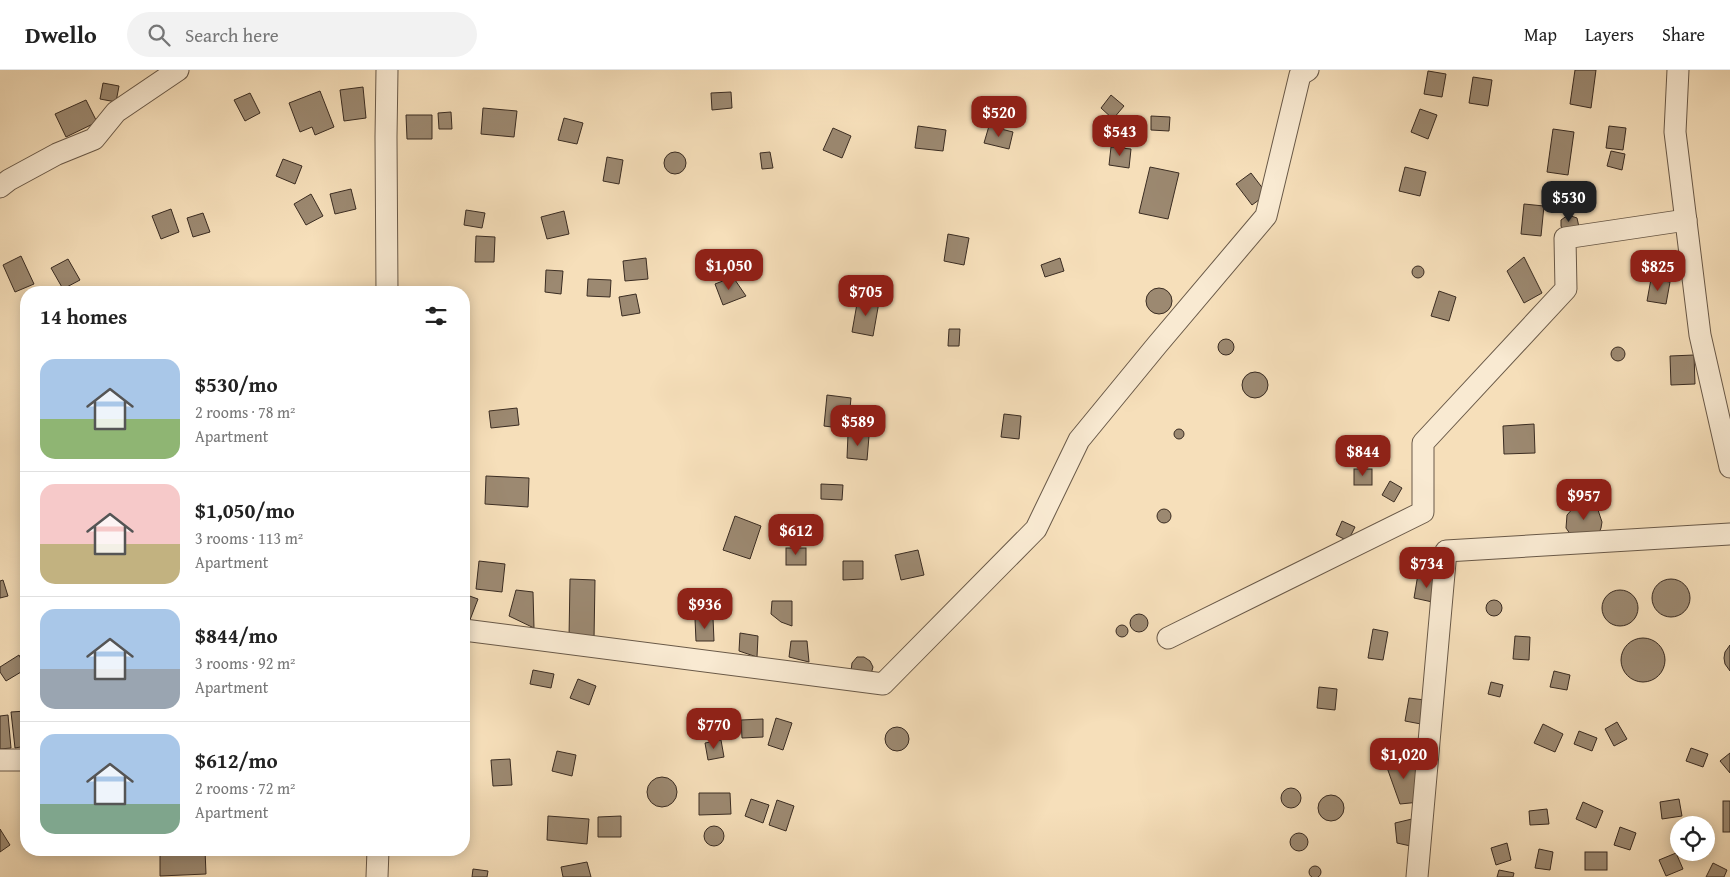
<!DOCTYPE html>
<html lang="en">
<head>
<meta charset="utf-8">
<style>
  :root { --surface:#fff; --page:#f2f2f2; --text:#222; --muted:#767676; --line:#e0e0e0; --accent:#8f2418 }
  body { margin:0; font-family:"Gentium Book Plus",serif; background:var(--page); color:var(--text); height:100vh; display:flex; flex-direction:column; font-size:19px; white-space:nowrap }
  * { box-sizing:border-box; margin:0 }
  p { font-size:16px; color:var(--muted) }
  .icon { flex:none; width:28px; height:28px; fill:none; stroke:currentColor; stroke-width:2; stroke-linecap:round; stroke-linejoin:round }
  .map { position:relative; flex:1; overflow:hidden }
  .side { position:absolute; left:20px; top:216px; width:450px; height:570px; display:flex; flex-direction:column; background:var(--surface); border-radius:20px; box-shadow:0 2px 12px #0003 }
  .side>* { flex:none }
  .fabs { position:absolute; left:1670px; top:746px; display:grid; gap:10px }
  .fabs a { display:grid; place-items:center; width:45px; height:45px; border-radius:50%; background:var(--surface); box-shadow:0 2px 12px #0003; font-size:25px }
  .price { position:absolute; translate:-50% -42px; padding:0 11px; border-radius:10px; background:var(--accent); color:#fff; font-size:16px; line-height:32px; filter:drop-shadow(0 1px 2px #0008) }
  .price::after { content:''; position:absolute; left:50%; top:30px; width:15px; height:11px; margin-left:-8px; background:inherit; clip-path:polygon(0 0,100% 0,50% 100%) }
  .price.selected { background:#222; color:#fff }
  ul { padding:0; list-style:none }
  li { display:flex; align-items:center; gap:15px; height:125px; padding:0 20px }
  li+li { border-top:1px solid var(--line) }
  li span { display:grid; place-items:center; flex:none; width:140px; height:100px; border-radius:15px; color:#555 }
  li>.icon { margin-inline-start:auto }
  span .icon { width:60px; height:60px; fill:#fffc; stroke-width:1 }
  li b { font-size:21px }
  h2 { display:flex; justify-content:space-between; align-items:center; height:60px; padding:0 20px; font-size:21px }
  header { display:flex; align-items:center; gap:30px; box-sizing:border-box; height:70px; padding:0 25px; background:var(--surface); border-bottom:1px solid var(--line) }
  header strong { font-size:24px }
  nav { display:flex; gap:28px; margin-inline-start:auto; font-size:18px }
  .search { width:350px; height:45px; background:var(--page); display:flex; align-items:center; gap:12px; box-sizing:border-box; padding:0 18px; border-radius:28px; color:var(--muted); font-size:19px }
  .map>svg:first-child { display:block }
</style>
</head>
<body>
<header>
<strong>Dwello</strong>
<div class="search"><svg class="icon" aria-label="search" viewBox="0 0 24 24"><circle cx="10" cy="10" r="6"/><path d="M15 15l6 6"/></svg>Search here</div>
<nav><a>Map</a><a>Layers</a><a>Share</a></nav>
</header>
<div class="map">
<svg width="1730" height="807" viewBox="0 0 1730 807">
  <rect width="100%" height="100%" fill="#f6dfba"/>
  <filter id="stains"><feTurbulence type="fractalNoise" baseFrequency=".004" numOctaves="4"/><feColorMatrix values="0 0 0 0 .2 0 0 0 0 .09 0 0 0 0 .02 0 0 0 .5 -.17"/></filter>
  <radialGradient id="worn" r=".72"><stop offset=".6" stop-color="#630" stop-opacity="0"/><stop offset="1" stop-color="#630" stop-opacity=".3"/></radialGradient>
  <!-- building -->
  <g fill="#9c8971" stroke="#3a2c22">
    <polygon points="1575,0 1596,0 1591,38 1570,34"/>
    <polygon points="1428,1 1446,4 1442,27 1424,24"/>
    <polygon points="1473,7 1492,10 1488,36 1469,33"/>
    <polygon points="103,13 119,16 116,32 100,29"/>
    <polygon points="363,17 366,48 344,51 340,20"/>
    <polygon points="320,21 334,57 315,65 312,57 300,62 289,33"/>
    <polygon points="731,22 732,38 712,40 711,23"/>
    <polygon points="250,23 260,43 245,51 234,30"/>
    <polygon points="1111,25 1124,36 1113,49 1101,38"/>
    <polygon points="86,30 97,52 66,67 55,44"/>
    <polygon points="483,38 517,41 514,67 481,64"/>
    <polygon points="1420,39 1437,45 1428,69 1411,62"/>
    <polygon points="451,42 452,59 439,59 438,43"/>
    <polygon points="406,45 432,45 432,69 407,69"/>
    <polygon points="1151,46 1170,47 1169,61 1151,60"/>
    <polygon points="564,48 583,53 577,74 558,70"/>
    <polygon points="918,56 946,60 943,81 915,78"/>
    <polygon points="989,56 1013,62 1009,79 984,73"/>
    <polygon points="1609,56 1626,58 1623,80 1606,78"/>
    <polygon points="833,58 851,66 842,88 823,80"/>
    <polygon points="1553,59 1574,62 1568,105 1547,102"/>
    <polygon points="1111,77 1131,79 1129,98 1109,95"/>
    <polygon points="1611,81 1625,84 1622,100 1607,96"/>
    <circle cx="675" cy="93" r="11"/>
    <polygon points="770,82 773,98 762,99 760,83"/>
    <polygon points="607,87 623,90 619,114 603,111"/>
    <polygon points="283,89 302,96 295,114 276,106"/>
    <polygon points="1150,97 1179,103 1168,149 1139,143"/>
    <polygon points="1405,97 1426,102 1420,126 1399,121"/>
    <polygon points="1251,103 1267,124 1252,135 1236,114"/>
    <polygon points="351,119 356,139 335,144 330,124"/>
    <polygon points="311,124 323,146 306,155 294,134"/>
    <polygon points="1524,134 1544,136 1541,166 1521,164"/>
    <polygon points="171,139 179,162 161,169 152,146"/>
    <polygon points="466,140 485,143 482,158 464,155"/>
    <polygon points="564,141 569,164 547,169 541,147"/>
    <polygon points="203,143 210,162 193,167 187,148"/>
    <polygon points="1568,145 1577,148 1579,157 1563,161 1561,156 1561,150"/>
    <polygon points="948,164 969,168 964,195 944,191"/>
    <polygon points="476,166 495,167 494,192 475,192"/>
    <polygon points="21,186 34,214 15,222 3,195"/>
    <polygon points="1524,187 1542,223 1524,233 1507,201"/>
    <polygon points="646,188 648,209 625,211 623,191"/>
    <polygon points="1060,188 1064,201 1045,207 1041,195"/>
    <polygon points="68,189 80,210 63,219 51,198"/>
    <circle cx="1418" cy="202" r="6"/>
    <polygon points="546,200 563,201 561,224 545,222"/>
    <polygon points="733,207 746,226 723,235 715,214"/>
    <polygon points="588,209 611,210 610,227 587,226"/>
    <polygon points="1651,209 1670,212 1666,234 1647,231"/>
    <circle cx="1159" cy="231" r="13"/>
    <polygon points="1439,221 1456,227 1449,251 1431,246"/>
    <polygon points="636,224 640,243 622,246 619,227"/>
    <polygon points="858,228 879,232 873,266 852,262"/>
    <polygon points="949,259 960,259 959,276 948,276"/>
    <circle cx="1226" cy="277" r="8"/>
    <circle cx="1618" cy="284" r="7"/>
    <polygon points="1694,285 1695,314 1671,315 1670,286"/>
    <circle cx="1255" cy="315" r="13"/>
    <polygon points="827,325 851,328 848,359 824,356"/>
    <polygon points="517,338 519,355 491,358 489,341"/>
    <polygon points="1004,344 1021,346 1019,369 1001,367"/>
    <polygon points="1534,354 1535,383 1504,384 1503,356"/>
    <circle cx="1179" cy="364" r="5"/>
    <polygon points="848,364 869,366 867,390 847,388"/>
    <rect x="1354" y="399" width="18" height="16"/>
    <polygon points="486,406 529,408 528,437 485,434"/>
    <polygon points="1390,411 1402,418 1394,432 1382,425"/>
    <polygon points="821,414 843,415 842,430 821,429"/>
    <polygon points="1582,435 1593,437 1598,440 1602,452 1601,458 1599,463 1573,468 1566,458 1567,445 1575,436"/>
    <circle cx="1164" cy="446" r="7"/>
    <polygon points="735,446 761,456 750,489 723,480"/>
    <polygon points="1342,451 1355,457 1348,471 1336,465"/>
    <rect x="786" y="478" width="20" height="17"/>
    <polygon points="918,480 924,505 901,510 895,485"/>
    <polygon points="479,491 505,494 502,522 476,519"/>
    <polygon points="843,491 863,491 863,509 843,510"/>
    <polygon points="1418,504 1441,510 1437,533 1414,528"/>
    <polygon points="570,509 595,510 594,569 569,568"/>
    <circle cx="1671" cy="528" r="19"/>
    <polygon points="3,510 8,526 0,528 0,511"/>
    <polygon points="516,520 533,522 534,558 509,546"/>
    <circle cx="1620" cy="538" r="18"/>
    <polygon points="464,524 478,529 468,555 464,554"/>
    <circle cx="1494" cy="538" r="8"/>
    <polygon points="772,531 792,531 792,556 781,552 771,544"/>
    <circle cx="1139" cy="553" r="9"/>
    <polygon points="713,548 714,571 696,571 695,549"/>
    <circle cx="1122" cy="561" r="6"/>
    <polygon points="1373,559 1388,562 1383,590 1368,588"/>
    <polygon points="740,563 758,566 757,587 739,581"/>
    <polygon points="1515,566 1530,567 1529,590 1513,589"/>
    <circle cx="1643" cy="590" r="22"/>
    <polygon points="791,571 807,571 809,592 789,587"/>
    <polygon points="1730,575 1730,601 1725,594 1724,588 1725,582"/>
    <polygon points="19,585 26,599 6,611 0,602 0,597"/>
    <polygon points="857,587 864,587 870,591 873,597 871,604 851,601 852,593"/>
    <polygon points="533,600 554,604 551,618 530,614"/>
    <polygon points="1554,601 1570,605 1567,620 1550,617"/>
    <polygon points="578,609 596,616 589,635 570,628"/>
    <polygon points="1491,612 1503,615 1500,627 1488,624"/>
    <polygon points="1319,617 1337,619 1335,640 1317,638"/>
    <polygon points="1409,628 1425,630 1421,654 1405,651"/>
    <polygon points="26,641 26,676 15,678 11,642"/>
    <polygon points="8,645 11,678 0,679 0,646"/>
    <polygon points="776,648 792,653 783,680 768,675"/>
    <polygon points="763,649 763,667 742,668 741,650"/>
    <polygon points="1617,652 1627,669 1614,676 1605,659"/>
    <polygon points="1543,654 1563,664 1555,682 1534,673"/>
    <circle cx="897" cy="669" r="12"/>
    <polygon points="1579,661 1597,668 1592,681 1574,674"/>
    <polygon points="721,670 724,687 708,690 705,673"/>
    <polygon points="1691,678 1708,684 1703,697 1686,691"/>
    <polygon points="557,681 576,685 572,706 552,701"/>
    <polygon points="1730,683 1730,703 1720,691"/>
    <polygon points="1414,687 1420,732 1400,734 1385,692"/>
    <polygon points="510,689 512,715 493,716 491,690"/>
    <circle cx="662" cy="722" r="15"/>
    <circle cx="1291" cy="728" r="10"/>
    <polygon points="699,723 730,723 731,744 699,745"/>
    <circle cx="1331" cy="738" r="13"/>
    <polygon points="751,729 769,735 763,753 745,746"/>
    <polygon points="1679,729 1682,746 1662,749 1660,732"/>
    <polygon points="777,730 794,736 786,761 769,755"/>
    <rect x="1723" y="731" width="7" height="31"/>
    <polygon points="1583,732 1603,741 1596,758 1576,749"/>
    <polygon points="1547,739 1549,754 1530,755 1529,741"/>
    <polygon points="548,746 589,749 587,774 547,770"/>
    <polygon points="621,746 621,767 598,767 598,747"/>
    <polygon points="1412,749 1415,777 1397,773 1395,753"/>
    <circle cx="714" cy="766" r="10"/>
    <polygon points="1620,757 1636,763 1630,780 1614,775"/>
    <polygon points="0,759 10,775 0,782"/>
    <circle cx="1299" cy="772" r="9"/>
    <polygon points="1507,773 1511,790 1496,795 1491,778"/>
    <polygon points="1539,779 1553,782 1550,800 1535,798"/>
    <polygon points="160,780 205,780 206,804 160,806"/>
    <rect x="1585" y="782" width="22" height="18"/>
    <polygon points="1676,783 1683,799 1666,806 1659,790"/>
    <polygon points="587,792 591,807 563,807 561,797"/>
    <polygon points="1713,793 1727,800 1724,807 1706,807"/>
    <circle cx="1315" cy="802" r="6"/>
    <polygon points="473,799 488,801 487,807 472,807"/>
    <polygon points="1499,800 1514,803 1513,807 1497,807"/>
  </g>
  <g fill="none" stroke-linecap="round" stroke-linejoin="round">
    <!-- street casing -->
    <g stroke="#695948" stroke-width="23">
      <g id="street">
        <polyline points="1678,0 1675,62 1700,265 1730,397"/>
        <polyline points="0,117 9,110 57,84 94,69 116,42 178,0"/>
        <polyline points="387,222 386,67 387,0"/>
        <polyline points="464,560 883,614 1036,459 1079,370 1157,275 1266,146 1300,5 1308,0"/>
        <polyline points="1168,568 1423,442 1423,373 1566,219 1565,168 1686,150"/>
        <polyline points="0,690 26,690"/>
        <polyline points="377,807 378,780"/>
        <polyline points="1417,807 1446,481 1730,464"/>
      </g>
    </g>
    <!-- street -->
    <use href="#street" stroke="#f9ead2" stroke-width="21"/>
  </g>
  <rect width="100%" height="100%" filter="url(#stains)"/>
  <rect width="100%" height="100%" fill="url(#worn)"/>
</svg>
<div class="fabs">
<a><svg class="icon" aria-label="locate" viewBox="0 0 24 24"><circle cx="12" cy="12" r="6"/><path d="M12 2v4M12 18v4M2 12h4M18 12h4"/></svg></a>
</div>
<b class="price" style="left:999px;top:68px">$520</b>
<b class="price" style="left:1120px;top:87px">$543</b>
<b class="price selected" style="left:1569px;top:153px">$530</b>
<b class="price" style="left:729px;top:221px">$1,050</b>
<b class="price" style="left:1658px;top:222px">$825</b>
<b class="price" style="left:866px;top:247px">$705</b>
<b class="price" style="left:858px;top:377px">$589</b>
<b class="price" style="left:1363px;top:407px">$844</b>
<b class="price" style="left:1584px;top:451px">$957</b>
<b class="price" style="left:796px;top:486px">$612</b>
<b class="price" style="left:1427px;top:519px">$734</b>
<b class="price" style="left:705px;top:560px">$936</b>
<b class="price" style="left:714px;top:680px">$770</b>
<b class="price" style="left:1404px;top:710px">$1,020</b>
<section class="side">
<h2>14 homes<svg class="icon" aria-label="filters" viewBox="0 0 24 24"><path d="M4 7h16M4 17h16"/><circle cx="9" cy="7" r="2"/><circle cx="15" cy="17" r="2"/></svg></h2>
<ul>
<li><span style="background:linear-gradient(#a9c7e8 60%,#8fb573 0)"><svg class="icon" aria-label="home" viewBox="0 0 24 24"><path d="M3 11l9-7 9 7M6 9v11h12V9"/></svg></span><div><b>$530/mo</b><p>2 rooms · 78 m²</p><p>Apartment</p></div></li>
<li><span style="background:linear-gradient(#f6c9c9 60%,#c2b280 0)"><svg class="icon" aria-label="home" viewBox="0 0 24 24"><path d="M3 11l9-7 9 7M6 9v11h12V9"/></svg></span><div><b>$1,050/mo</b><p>3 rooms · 113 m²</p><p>Apartment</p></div></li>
<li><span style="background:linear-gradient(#a9c7e8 60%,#9aa5b1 0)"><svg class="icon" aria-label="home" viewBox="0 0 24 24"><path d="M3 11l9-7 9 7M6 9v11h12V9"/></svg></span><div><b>$844/mo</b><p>3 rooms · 92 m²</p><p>Apartment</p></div></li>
<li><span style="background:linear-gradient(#a9c7e8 70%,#7fa58c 0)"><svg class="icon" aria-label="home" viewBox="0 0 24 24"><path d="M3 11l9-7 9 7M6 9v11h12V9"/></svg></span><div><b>$612/mo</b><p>2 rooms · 72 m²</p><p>Apartment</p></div></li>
</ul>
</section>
</div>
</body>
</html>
